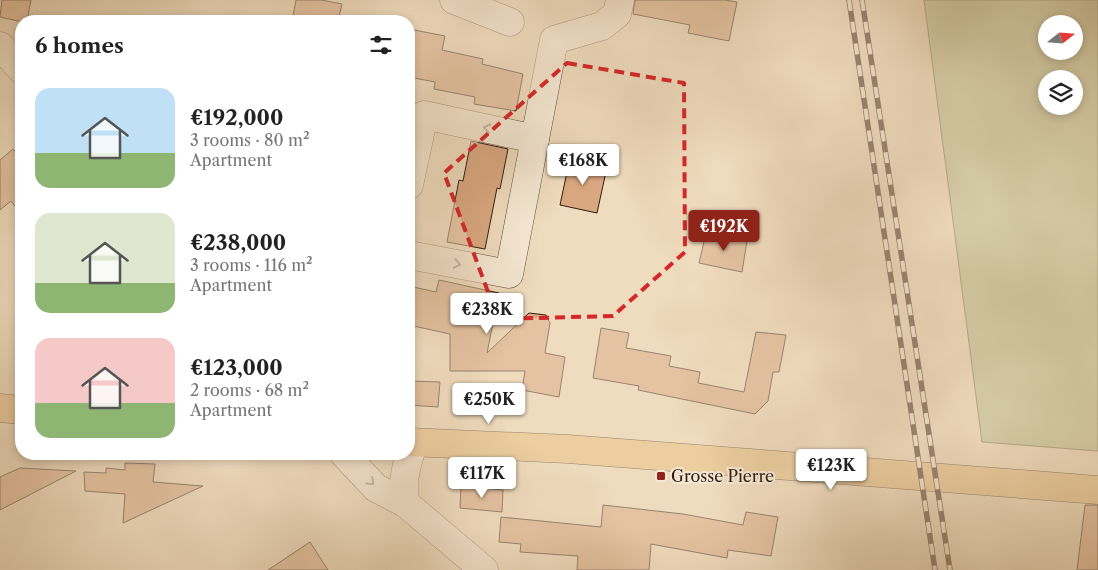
<!DOCTYPE html>
<html lang="en">
<head>
<meta charset="utf-8">
<style>
  :root { --surface:#fff; --page:#f2f2f2; --text:#222; --muted:#767676; --accent:#8f2418 }
  body { margin:0; font-family:"Libre Caslon Text",serif; background:var(--page); color:var(--text); height:100vh; display:flex; flex-direction:column; font-size:19px; white-space:nowrap }
  * { box-sizing:border-box; margin:0 }
  p { font-size:16px; color:var(--muted) }
  .icon { flex:none; width:28px; height:28px; fill:none; stroke:currentColor; stroke-width:2; stroke-linecap:round; stroke-linejoin:round }
  .map { position:relative; flex:1; overflow:hidden }
  .side { position:absolute; left:15px; top:15px; width:400px; height:445px; display:flex; flex-direction:column; background:var(--surface); border-radius:20px; box-shadow:0 2px 8px #0003 }
  .side>* { flex:none }
  .needle { width:32px; rotate:73deg }
  .buttons { position:absolute; left:1038px; top:15px; display:grid; gap:10px }
  .buttons a { display:grid; place-items:center; width:45px; height:45px; border-radius:50%; background:var(--surface); box-shadow:0 2px 8px #0003; font-size:25px }
  .price { position:absolute; translate:-50% -42px; padding:0 11px; border-radius:5px; background:#fff; color:#222; font-size:16px; line-height:32px; filter:drop-shadow(0 1px 2px #0008) }
  .price::after { content:''; position:absolute; left:50%; top:30px; width:15px; height:11px; margin-left:-8px; background:inherit; clip-path:polygon(0 0,100% 0,50% 100%) }
  .price.on { background:var(--accent); color:#fff }
  ul { padding:0; list-style:none }
  li { display:flex; align-items:center; gap:15px; height:125px; padding:0 20px }
  li span { display:grid; place-items:center; flex:none; width:140px; height:100px; border-radius:15px; color:#555 }
  li>.icon { margin-inline-start:auto }
  span .icon { width:60px; height:60px; fill:#fffc; stroke-width:1 }
  li b { font-size:21px }
  h2 { display:flex; justify-content:space-between; align-items:center; height:60px; padding:0 20px; font-size:21px }
  .map>svg:first-child { display:block }
</style>
</head>
<body>
<div class="map">
<svg width="1098" height="570" viewBox="0 0 1098 570">
  <rect width="100%" height="100%" fill="#efdbbd"/>
  <filter id="stains"><feTurbulence type="fractalNoise" baseFrequency=".004" numOctaves="4"/><feColorMatrix values="0 0 0 0 .2 0 0 0 0 .09 0 0 0 0 .02 0 0 0 .5 -.17"/></filter>
  <radialGradient id="worn" r=".72"><stop offset=".6" stop-color="#630" stop-opacity="0"/><stop offset="1" stop-color="#630" stop-opacity=".3"/></radialGradient>
  <!-- green -->
  <path fill="#bbc090" stroke="#766e51" fill-rule="evenodd" d="M924,0H1098V451L982,442ZM1046,24H1074V51H1046ZM1046,79H1074V106H1046Z"/>
  <!-- building -->
  <g fill="#d9a780" stroke="#301c12">
    <polygon points="2,0 31,0 27,21 18,21 0,17"/>
    <polygon points="296,0 321,0 342,4 338,21 292,21"/>
    <polygon points="635,0 725,0 737,2 729,41 688,33 690,25 633,14"/>
    <polygon points="409,29 445,36 442,50 483,59 482,64 523,74 516,111 474,104 475,97 434,89 435,82 409,77"/>
    <polygon points="471,141 508,149 500,189 497,188 485,249 447,242 459,180 463,181"/>
    <polygon points="13,149 21,159 21,214 11,201 0,210 0,160"/>
    <polygon points="570,158 607,167 597,213 560,205"/>
    <polygon points="706,233 747,241 742,272 699,263"/>
    <polygon points="439,280 499,293 487,353 529,313 546,315 550,323 545,353 565,357 559,397 522,390 525,371 450,371 450,334 409,325 409,286 436,292"/>
    <polygon points="601,328 629,333 626,348 671,356 669,366 700,372 698,383 744,392 756,332 786,335 779,372 773,372 768,401 755,414 638,390 639,386 593,378"/>
    <polygon points="409,381 440,382 438,407 409,405"/>
    <polygon points="125,463 155,464 153,482 203,486 123,523 125,494 85,491 84,472 106,473 106,468 125,470"/>
    <polygon points="20,468 76,471 0,510 0,477"/>
    <polygon points="461,486 503,490 502,512 460,508"/>
    <polygon points="603,505 683,514 743,525 746,512 778,517 771,556 728,550 727,558 651,544 649,570 577,570 578,556 520,552 521,544 499,542 501,517 601,527"/>
    <polygon points="1085,505 1098,505 1098,570 1077,570"/>
    <polygon points="310,542 328,570 268,570"/>
  </g>
  <g fill="none" stroke-linecap="round" stroke-linejoin="round">
    <!-- minor casing -->
    <g stroke="#604c3d" stroke-width="29">
      <g id="minor">
        <polyline points="454,0 510,22"/>
        <polyline points="0,46 21,69"/>
        <polyline points="409,185 424,115 535,139"/>
        <polyline points="409,255 509,274 554,40 602,26 617,14 620,0"/>
        <polyline points="344,454 376,488 405,503 484,570"/>
        <path d="M405,503C402,480 406,465 414,442"/>
      </g>
    </g>
    <!-- major casing -->
    <g stroke="#301c12" stroke-width="29">
      <g id="major">
        <polyline points="0,408 21,410"/>
        <polyline points="409,442 568,449 1098,490"/>
      </g>
    </g>
    <!-- minor -->
    <use href="#minor" stroke="#f5e8d4" stroke-width="28"/>
    <!-- major -->
    <use href="#major" stroke="#e8be7e" stroke-width="28"/>
    <!-- rail casing -->
    <g stroke="#301c12" stroke-width="5.5">
      <g id="rail">
        <polyline points="849,0 935,570"/>
        <polyline points="862,0 950,570"/>
      </g>
    </g>
    <!-- rail -->
    <use href="#rail" stroke="#f5e8d4" stroke-width="4" stroke-dasharray="11" stroke-linecap="butt"/>
  </g>
  <!-- one-way arrows -->
  <defs><path id="oneway-chevron" d="M-2-3.5L2.5 0L-2 3.5" fill="none" stroke-width="1.6" stroke-linecap="round" stroke-linejoin="round" transform="scale(1.25)"/></defs>
  <g stroke="#9c8c7d">
    <use href="#oneway-chevron" transform="translate(487 128) rotate(-168)"/>
    <use href="#oneway-chevron" transform="translate(457 264) rotate(11)"/>
    <use href="#oneway-chevron" transform="translate(371 482) rotate(43)"/>
  </g>
  <!-- marked area -->
  <path d="M0 0H1098V570H0ZM567,63L684,83L685,252L613,316L498,319L444,173Z" fill="#efdbbd" fill-opacity=".55" fill-rule="evenodd"/>
  <path fill="none" stroke="#d62828" stroke-width="4" stroke-dasharray="10 6" stroke-linejoin="round" d="M567,63L684,83L685,252L613,316L498,319L444,173Z"/>
  <!-- markers -->
  <rect fill="#8f2418" stroke="#f5e8d4" stroke-width="2" x="656" y="471" width="10" height="10" rx="2.5"/>
  <g text-anchor="middle" dominant-baseline="central" stroke-width="4" stroke-linejoin="round" paint-order="stroke">
    <!-- poi labels -->
    <g font-size="16" fill="#301c12" stroke="#f5e8d4" text-anchor="start">
      <text x="671" y="476">Grosse Pierre</text>
    </g>
  </g>
  <rect width="100%" height="100%" filter="url(#stains)"/>
  <rect width="100%" height="100%" fill="url(#worn)"/>
</svg>
<div class="buttons">
<a><svg class="needle" viewBox="-14 -14 28 28"><path d="M0-13l5 13h-10z" fill="#e53935"/><path d="M0 13l5-13h-10z" fill="#767676"/></svg></a>
<a><svg class="icon" aria-label="layers" viewBox="0 0 24 24"><path d="M12 4l9 5-9 5-9-5zM3 14l9 5 9-5"/></svg></a>
</div>
<b class="price" style="left:583px;top:186px">€168K</b>
<b class="price on" style="left:724px;top:252px">€192K</b>
<b class="price" style="left:487px;top:335px">€238K</b>
<b class="price" style="left:489px;top:425px">€250K</b>
<b class="price" style="left:831px;top:491px">€123K</b>
<b class="price" style="left:482px;top:499px">€117K</b>
<section class="side">
<h2>6 homes<svg class="icon" aria-label="filters" viewBox="0 0 24 24"><path d="M4 7h16M4 17h16"/><circle cx="9" cy="7" r="2"/><circle cx="15" cy="17" r="2"/></svg></h2>
<ul>
<li><span style="background:linear-gradient(#bfe0f5 65%,#8fb573 0)"><svg class="icon" aria-label="home" viewBox="0 0 24 24"><path d="M3 11l9-7 9 7M6 9v11h12V9"/></svg></span><div><b>€192,000</b><p>3 rooms · 80 m²</p><p>Apartment</p></div></li>
<li><span style="background:linear-gradient(#dfe7d0 70%,#8fb573 0)"><svg class="icon" aria-label="home" viewBox="0 0 24 24"><path d="M3 11l9-7 9 7M6 9v11h12V9"/></svg></span><div><b>€238,000</b><p>3 rooms · 116 m²</p><p>Apartment</p></div></li>
<li><span style="background:linear-gradient(#f6c9c9 65%,#8fb573 0)"><svg class="icon" aria-label="home" viewBox="0 0 24 24"><path d="M3 11l9-7 9 7M6 9v11h12V9"/></svg></span><div><b>€123,000</b><p>2 rooms · 68 m²</p><p>Apartment</p></div></li>
</ul>
</section>
</div>
</body>
</html>
